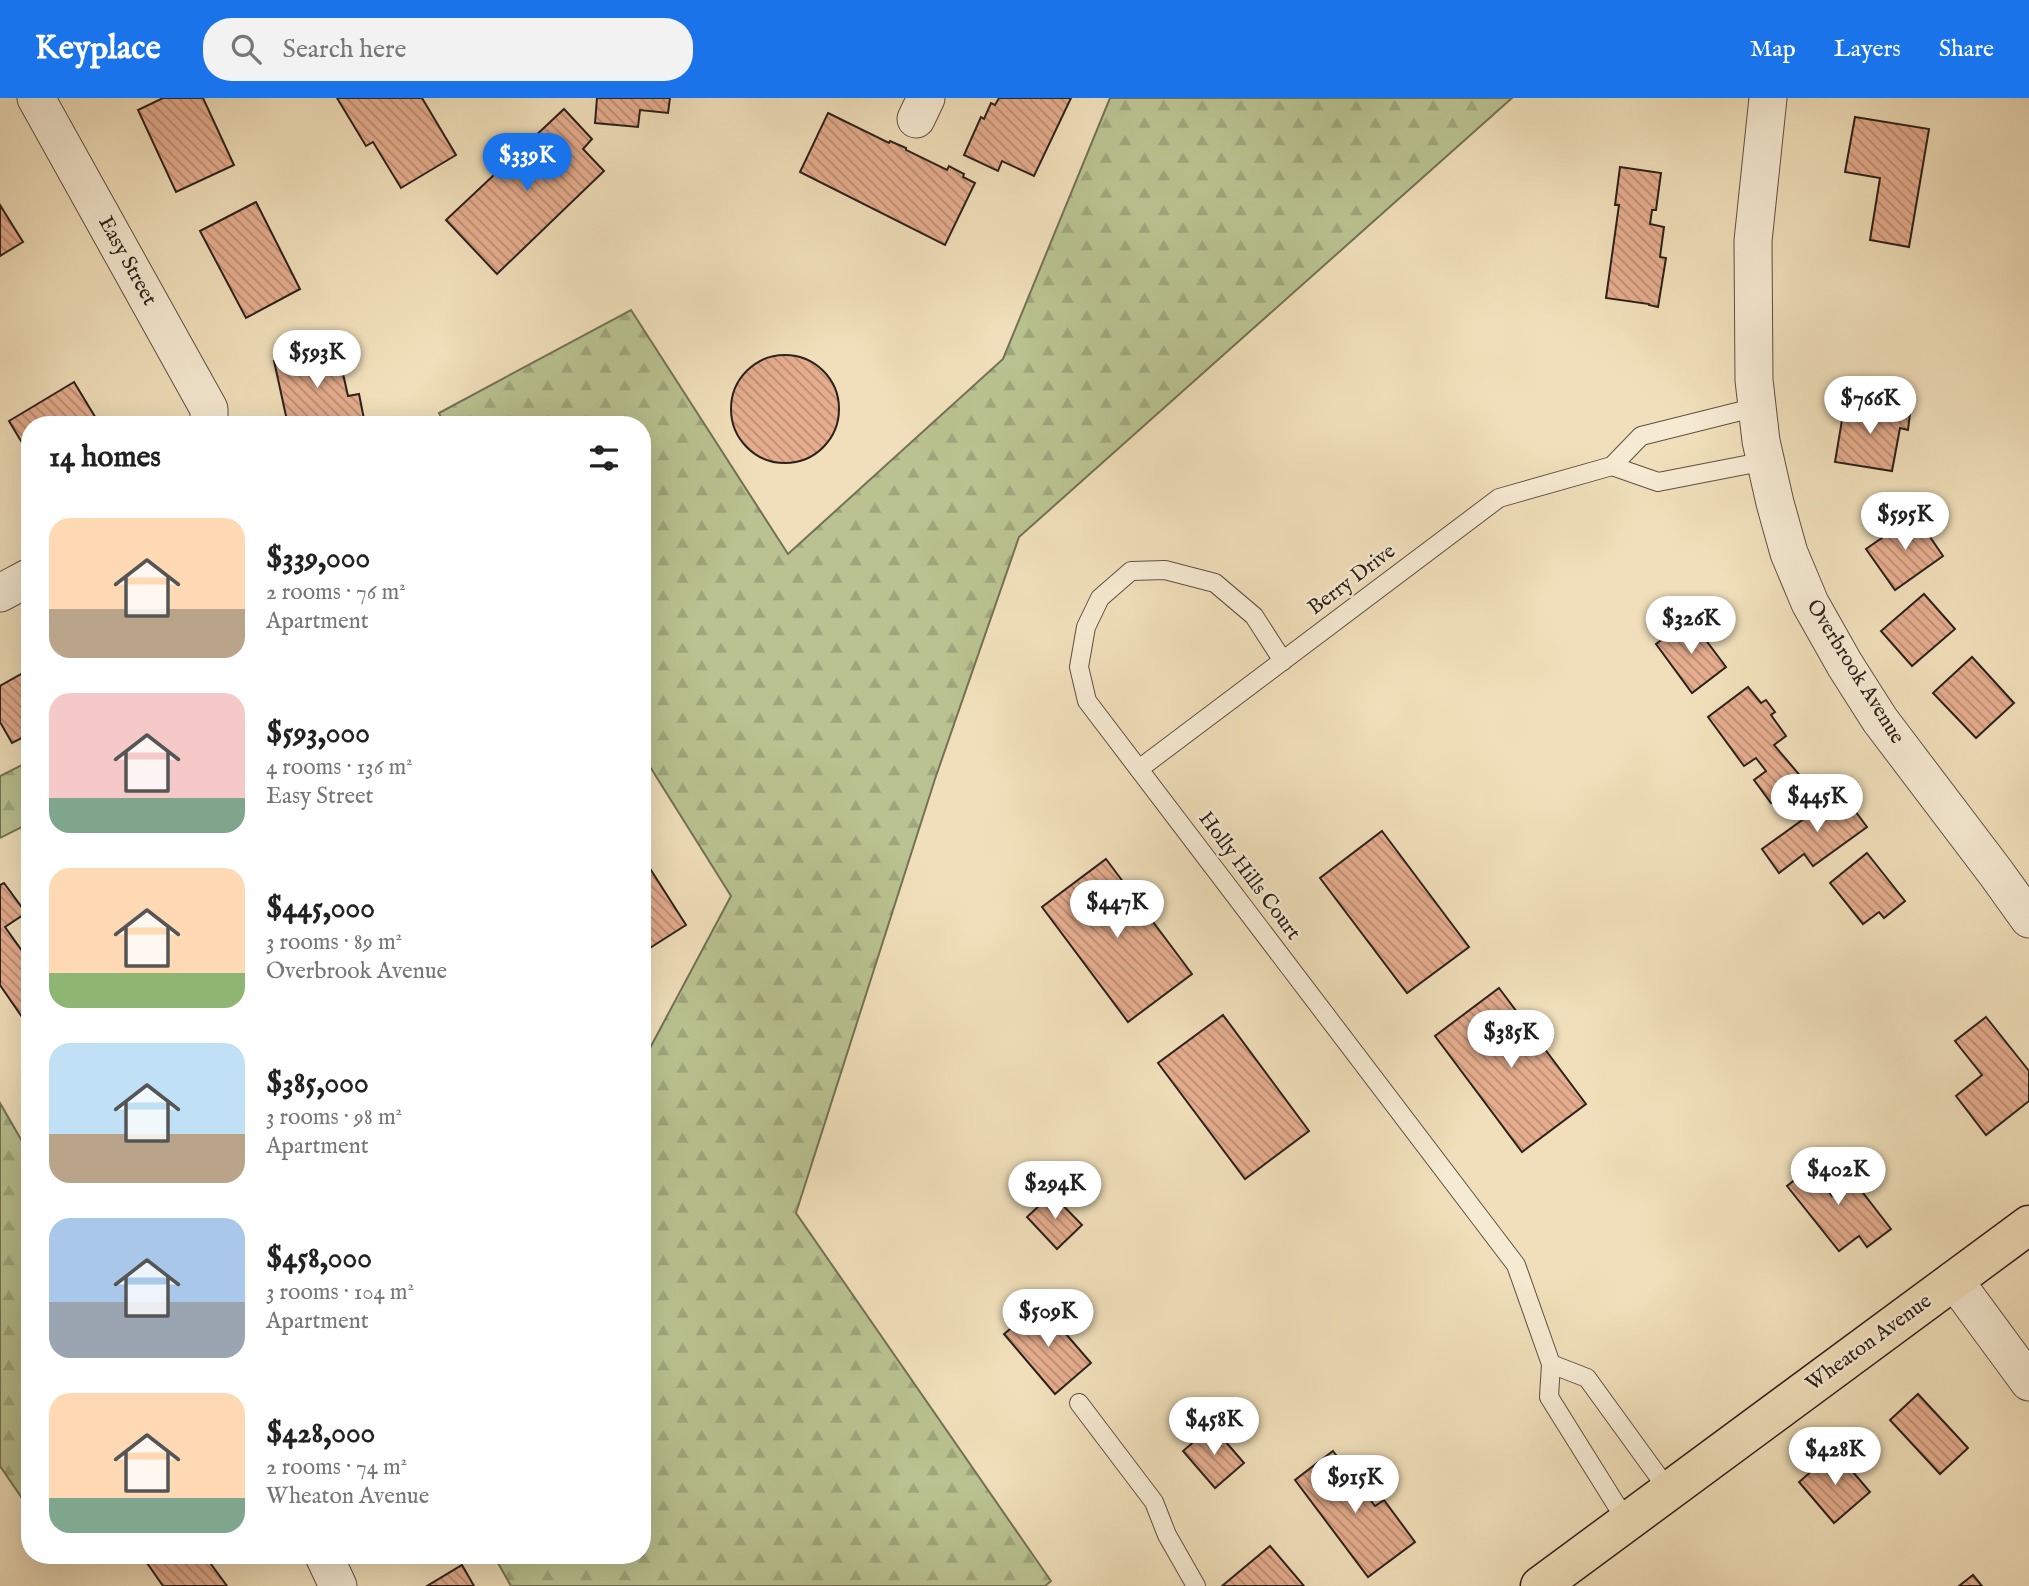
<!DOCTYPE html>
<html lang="en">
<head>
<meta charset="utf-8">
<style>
  :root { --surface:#fff; --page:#f2f2f2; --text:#222; --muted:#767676; --accent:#1a73e8 }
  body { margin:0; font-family:"IM FELL English",serif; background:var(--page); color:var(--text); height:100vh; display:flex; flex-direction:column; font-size:26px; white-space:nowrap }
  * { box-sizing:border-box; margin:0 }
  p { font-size:23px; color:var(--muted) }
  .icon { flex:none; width:38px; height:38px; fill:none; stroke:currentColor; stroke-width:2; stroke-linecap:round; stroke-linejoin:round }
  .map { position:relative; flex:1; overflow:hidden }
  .sheet { position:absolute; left:21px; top:318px; width:630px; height:1148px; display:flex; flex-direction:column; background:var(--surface); border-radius:28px; box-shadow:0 7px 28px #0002 }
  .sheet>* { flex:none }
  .price { position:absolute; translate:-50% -60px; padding:0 16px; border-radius:24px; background:#fff; color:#222; font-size:23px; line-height:46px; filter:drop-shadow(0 2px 4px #0008) }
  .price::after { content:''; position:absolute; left:50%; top:42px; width:21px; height:16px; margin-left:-10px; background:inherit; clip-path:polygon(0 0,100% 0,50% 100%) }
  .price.on { background:var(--accent); color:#fff }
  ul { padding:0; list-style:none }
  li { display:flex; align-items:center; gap:21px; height:175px; padding:0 28px }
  li span { display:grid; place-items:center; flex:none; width:196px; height:140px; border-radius:21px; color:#555 }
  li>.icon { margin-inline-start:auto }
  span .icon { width:84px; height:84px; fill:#fffc; stroke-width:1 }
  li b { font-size:30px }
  h2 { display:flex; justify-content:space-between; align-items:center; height:84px; padding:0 28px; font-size:30px }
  header { display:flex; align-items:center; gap:42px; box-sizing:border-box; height:98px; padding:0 35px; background:var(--accent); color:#fff }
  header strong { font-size:33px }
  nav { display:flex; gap:38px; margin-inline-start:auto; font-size:24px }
  .search { width:490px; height:63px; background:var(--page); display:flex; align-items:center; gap:18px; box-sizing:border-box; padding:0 24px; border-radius:28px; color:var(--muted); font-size:26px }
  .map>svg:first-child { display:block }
</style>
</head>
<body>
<header>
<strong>Keyplace</strong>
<div class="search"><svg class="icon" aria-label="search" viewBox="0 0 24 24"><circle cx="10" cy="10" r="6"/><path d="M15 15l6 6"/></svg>Search here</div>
<nav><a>Map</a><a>Layers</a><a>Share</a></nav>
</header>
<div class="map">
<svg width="2029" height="1488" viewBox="0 0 2029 1488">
  <defs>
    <pattern id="forest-firs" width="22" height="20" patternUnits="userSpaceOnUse" patternTransform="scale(1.75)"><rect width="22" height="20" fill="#b9c290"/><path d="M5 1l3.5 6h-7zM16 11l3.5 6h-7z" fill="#9fa67c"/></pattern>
    <pattern id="building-back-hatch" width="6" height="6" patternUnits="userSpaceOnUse" patternTransform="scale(1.75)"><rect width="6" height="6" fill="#e5ad8e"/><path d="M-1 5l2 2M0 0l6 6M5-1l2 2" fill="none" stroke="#ba8c73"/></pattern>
  </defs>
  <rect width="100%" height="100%" fill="#f0dfba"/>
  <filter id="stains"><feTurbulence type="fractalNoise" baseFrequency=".00286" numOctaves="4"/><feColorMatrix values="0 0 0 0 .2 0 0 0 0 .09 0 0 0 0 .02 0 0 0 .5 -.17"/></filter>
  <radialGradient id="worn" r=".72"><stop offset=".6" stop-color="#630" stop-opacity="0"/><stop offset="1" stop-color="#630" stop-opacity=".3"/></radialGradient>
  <!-- forest -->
  <g fill="url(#forest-firs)" stroke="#737256" stroke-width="2">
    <polygon points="1110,0 1512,0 1019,439 935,681 796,1115 1051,1483 1045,1488 511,1488 494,1458 642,1458 642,965 731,798 642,656 642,327 444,327 439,315 631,212 788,456 1003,261"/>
    <polygon points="30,663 30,725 0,740 0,678"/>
    <polygon points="0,1005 30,1057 30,1412 0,1368"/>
  </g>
  <!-- building -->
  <g fill="url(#building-back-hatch)" stroke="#2d211c" stroke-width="2">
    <polygon points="163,0 203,0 234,67 176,94 138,12"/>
    <polygon points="337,0 422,0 456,57 401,90 373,44 366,48"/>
    <polygon points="597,0 670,0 668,15 640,12 638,29 595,25"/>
    <polygon points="999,0 1071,0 1034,78 1002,63 998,73 964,57 981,19 984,21 991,5 995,7"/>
    <polygon points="564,11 592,41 583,51 604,73 497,176 446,122"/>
    <polygon points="828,15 889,45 890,43 906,50 906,52 947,72 949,68 964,76 963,79 975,85 945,147 800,74"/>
    <polygon points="1855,19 1929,31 1909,149 1870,142 1880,80 1845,74"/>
    <polygon points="1620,69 1661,75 1656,112 1652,112 1650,126 1664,129 1660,159 1666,160 1658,209 1649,207 1649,206 1606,200 1619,107 1615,107"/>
    <polygon points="256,104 300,191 246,220 200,133"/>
    <polygon points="0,107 23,144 0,158"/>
    <polygon points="337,249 348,298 359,296 364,321 348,325 348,327 288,327 274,263"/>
    <circle cx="785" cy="311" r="54"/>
    <polygon points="74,284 100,327 30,327 30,358 9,323"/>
    <polygon points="1845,304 1910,315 1908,332 1900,330 1892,373 1835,364"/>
    <polygon points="1915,417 1943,458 1895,492 1866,451"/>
    <polygon points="1924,496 1955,531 1912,568 1881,533"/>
    <polygon points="1690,521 1726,569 1692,595 1656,546"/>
    <polygon points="1972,559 2014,605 1976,640 1933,595"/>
    <polygon points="30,571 30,636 12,645 0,624 0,588"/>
    <polygon points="1748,589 1761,605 1766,602 1775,614 1771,617 1786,638 1774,647 1803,681 1771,705 1754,682 1766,673 1756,660 1744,668 1708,619"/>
    <polygon points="1841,694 1867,729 1813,768 1804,756 1779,775 1762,751"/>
    <polygon points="1382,733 1469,849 1407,895 1320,780"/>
    <polygon points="1867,755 1905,803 1884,820 1879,814 1863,826 1830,785"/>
    <polygon points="642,758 686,827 642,855"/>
    <polygon points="1106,761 1192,876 1128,924 1042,809"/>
    <polygon points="4,785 26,815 5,829 30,864 30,914 22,919 0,887 0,787"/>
    <polygon points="1499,890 1586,1006 1522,1054 1435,938"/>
    <polygon points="1223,917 1309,1033 1245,1081 1158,965"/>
    <polygon points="1986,919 2029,973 2029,1003 1986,1037 1956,998 1982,977 1955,943"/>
    <polygon points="1832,1053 1841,1064 1818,1081 1832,1098 1853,1082 1891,1131 1867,1149 1859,1138 1839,1153 1787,1088"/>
    <polygon points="1052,1096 1082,1127 1057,1151 1027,1119"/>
    <polygon points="1040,1206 1091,1265 1055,1296 1004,1236"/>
    <polygon points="1918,1296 1968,1350 1940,1376 1890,1322"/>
    <polygon points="1212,1328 1244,1365 1215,1390 1183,1353"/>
    <polygon points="1333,1353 1375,1408 1384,1402 1415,1444 1368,1479 1295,1382"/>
    <polygon points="1835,1353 1870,1394 1834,1425 1799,1384"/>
    <polygon points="1270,1448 1304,1488 1222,1488"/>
    <polygon points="151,1458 205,1458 227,1488 163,1488 145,1462"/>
    <polygon points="462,1467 474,1488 427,1488"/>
    <polygon points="1973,1477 1982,1488 1959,1488"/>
  </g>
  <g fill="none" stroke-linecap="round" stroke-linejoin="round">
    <!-- lane casing -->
    <g stroke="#5e5044" stroke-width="20">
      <g id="lane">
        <polyline points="1612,368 1658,384 1766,363"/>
        <polyline points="1283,563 1254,518 1215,485 1165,472 1131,473 1100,500 1086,529 1079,569 1087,603 1516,1167 1551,1266 1549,1299 1627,1424"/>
        <polyline points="1139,671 1499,400 1612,368 1641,338 1757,309"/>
        <polyline points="1551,1266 1587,1280 1669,1393"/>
        <polyline points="1079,1305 1154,1404 1167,1437 1196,1488"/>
      </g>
    </g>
    <!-- street casing -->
    <g stroke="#5e5044" stroke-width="39">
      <g id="street">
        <polyline points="36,0 209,311 209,327"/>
        <polyline points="1768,0 1753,143 1754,282 1761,343 1775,405 1789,455 1810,505 1845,567 1880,622 1996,775 2029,821"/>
        <polyline points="916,21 926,0"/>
        <polyline points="0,495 30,479"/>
        <polyline points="1954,1182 2029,1284"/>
        <polyline points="324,1458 338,1488"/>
      </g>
    </g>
    <!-- primary casing -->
    <g stroke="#2d211c" stroke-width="41">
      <polyline id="primary" points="1540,1488 2029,1127"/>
    </g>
    <!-- lane -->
    <use href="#lane" stroke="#f5ead2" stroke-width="18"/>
    <!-- street -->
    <use href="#street" stroke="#f5ead2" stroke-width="37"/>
    <!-- primary -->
    <use href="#primary" stroke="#f0dfba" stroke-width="38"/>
  </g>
  <g text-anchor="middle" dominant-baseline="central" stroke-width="5" stroke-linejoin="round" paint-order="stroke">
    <!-- street labels -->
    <g font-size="21" fill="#2d211c" stroke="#f5ead2">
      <text transform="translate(127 163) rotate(61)">Easy Street</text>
      <text transform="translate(1352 482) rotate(-37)">Berry Drive</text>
      <text transform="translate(1855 574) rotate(58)">Overbrook Avenue</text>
      <text transform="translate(1249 778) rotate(53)">Holly Hills Court</text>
      <text transform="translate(1869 1245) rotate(-36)">Wheaton Avenue</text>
    </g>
  </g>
  <rect width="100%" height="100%" filter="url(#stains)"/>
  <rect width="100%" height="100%" fill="url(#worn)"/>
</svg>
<b class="price on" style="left:527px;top:95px">$339K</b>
<b class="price" style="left:317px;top:292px">$593K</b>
<b class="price" style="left:1870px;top:338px">$766K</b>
<b class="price" style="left:1905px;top:454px">$595K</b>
<b class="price" style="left:1691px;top:558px">$326K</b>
<b class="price" style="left:1817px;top:736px">$445K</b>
<b class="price" style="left:1117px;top:842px">$447K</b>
<b class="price" style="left:1511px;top:972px">$385K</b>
<b class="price" style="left:1838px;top:1109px">$402K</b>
<b class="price" style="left:1055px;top:1123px">$294K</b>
<b class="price" style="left:1048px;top:1251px">$509K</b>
<b class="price" style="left:1214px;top:1359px">$458K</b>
<b class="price" style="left:1835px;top:1389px">$428K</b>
<b class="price" style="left:1355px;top:1417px">$915K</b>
<section class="sheet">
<h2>14 homes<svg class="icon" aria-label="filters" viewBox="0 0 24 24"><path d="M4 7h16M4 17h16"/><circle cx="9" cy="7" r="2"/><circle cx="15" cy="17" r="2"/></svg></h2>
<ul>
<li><span style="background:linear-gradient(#ffd9b3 65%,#b9a48a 0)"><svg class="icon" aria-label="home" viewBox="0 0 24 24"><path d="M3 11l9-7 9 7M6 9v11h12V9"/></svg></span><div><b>$339,000</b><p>2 rooms · 76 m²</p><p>Apartment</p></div></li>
<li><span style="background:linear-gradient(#f6c9c9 75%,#7fa58c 0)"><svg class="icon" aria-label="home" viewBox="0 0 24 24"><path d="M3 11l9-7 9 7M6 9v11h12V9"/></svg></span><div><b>$593,000</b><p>4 rooms · 136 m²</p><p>Easy Street</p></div></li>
<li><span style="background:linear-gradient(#ffd9b3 75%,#8fb573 0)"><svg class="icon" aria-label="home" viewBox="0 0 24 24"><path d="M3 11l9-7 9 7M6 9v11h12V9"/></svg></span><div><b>$445,000</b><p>3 rooms · 89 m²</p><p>Overbrook Avenue</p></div></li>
<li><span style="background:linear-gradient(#bfe0f5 65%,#b9a48a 0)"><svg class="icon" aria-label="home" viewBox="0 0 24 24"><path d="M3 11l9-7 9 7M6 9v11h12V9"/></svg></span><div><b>$385,000</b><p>3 rooms · 98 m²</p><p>Apartment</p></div></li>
<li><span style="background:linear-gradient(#a9c7e8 60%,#9aa5b1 0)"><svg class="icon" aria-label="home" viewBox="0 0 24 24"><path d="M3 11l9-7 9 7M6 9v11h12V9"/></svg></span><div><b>$458,000</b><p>3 rooms · 104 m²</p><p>Apartment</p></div></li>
<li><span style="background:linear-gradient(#ffd9b3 75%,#7fa58c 0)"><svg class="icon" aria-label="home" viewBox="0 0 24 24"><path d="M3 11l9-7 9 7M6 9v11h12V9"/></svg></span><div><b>$428,000</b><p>2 rooms · 74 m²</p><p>Wheaton Avenue</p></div></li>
</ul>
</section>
</div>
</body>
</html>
